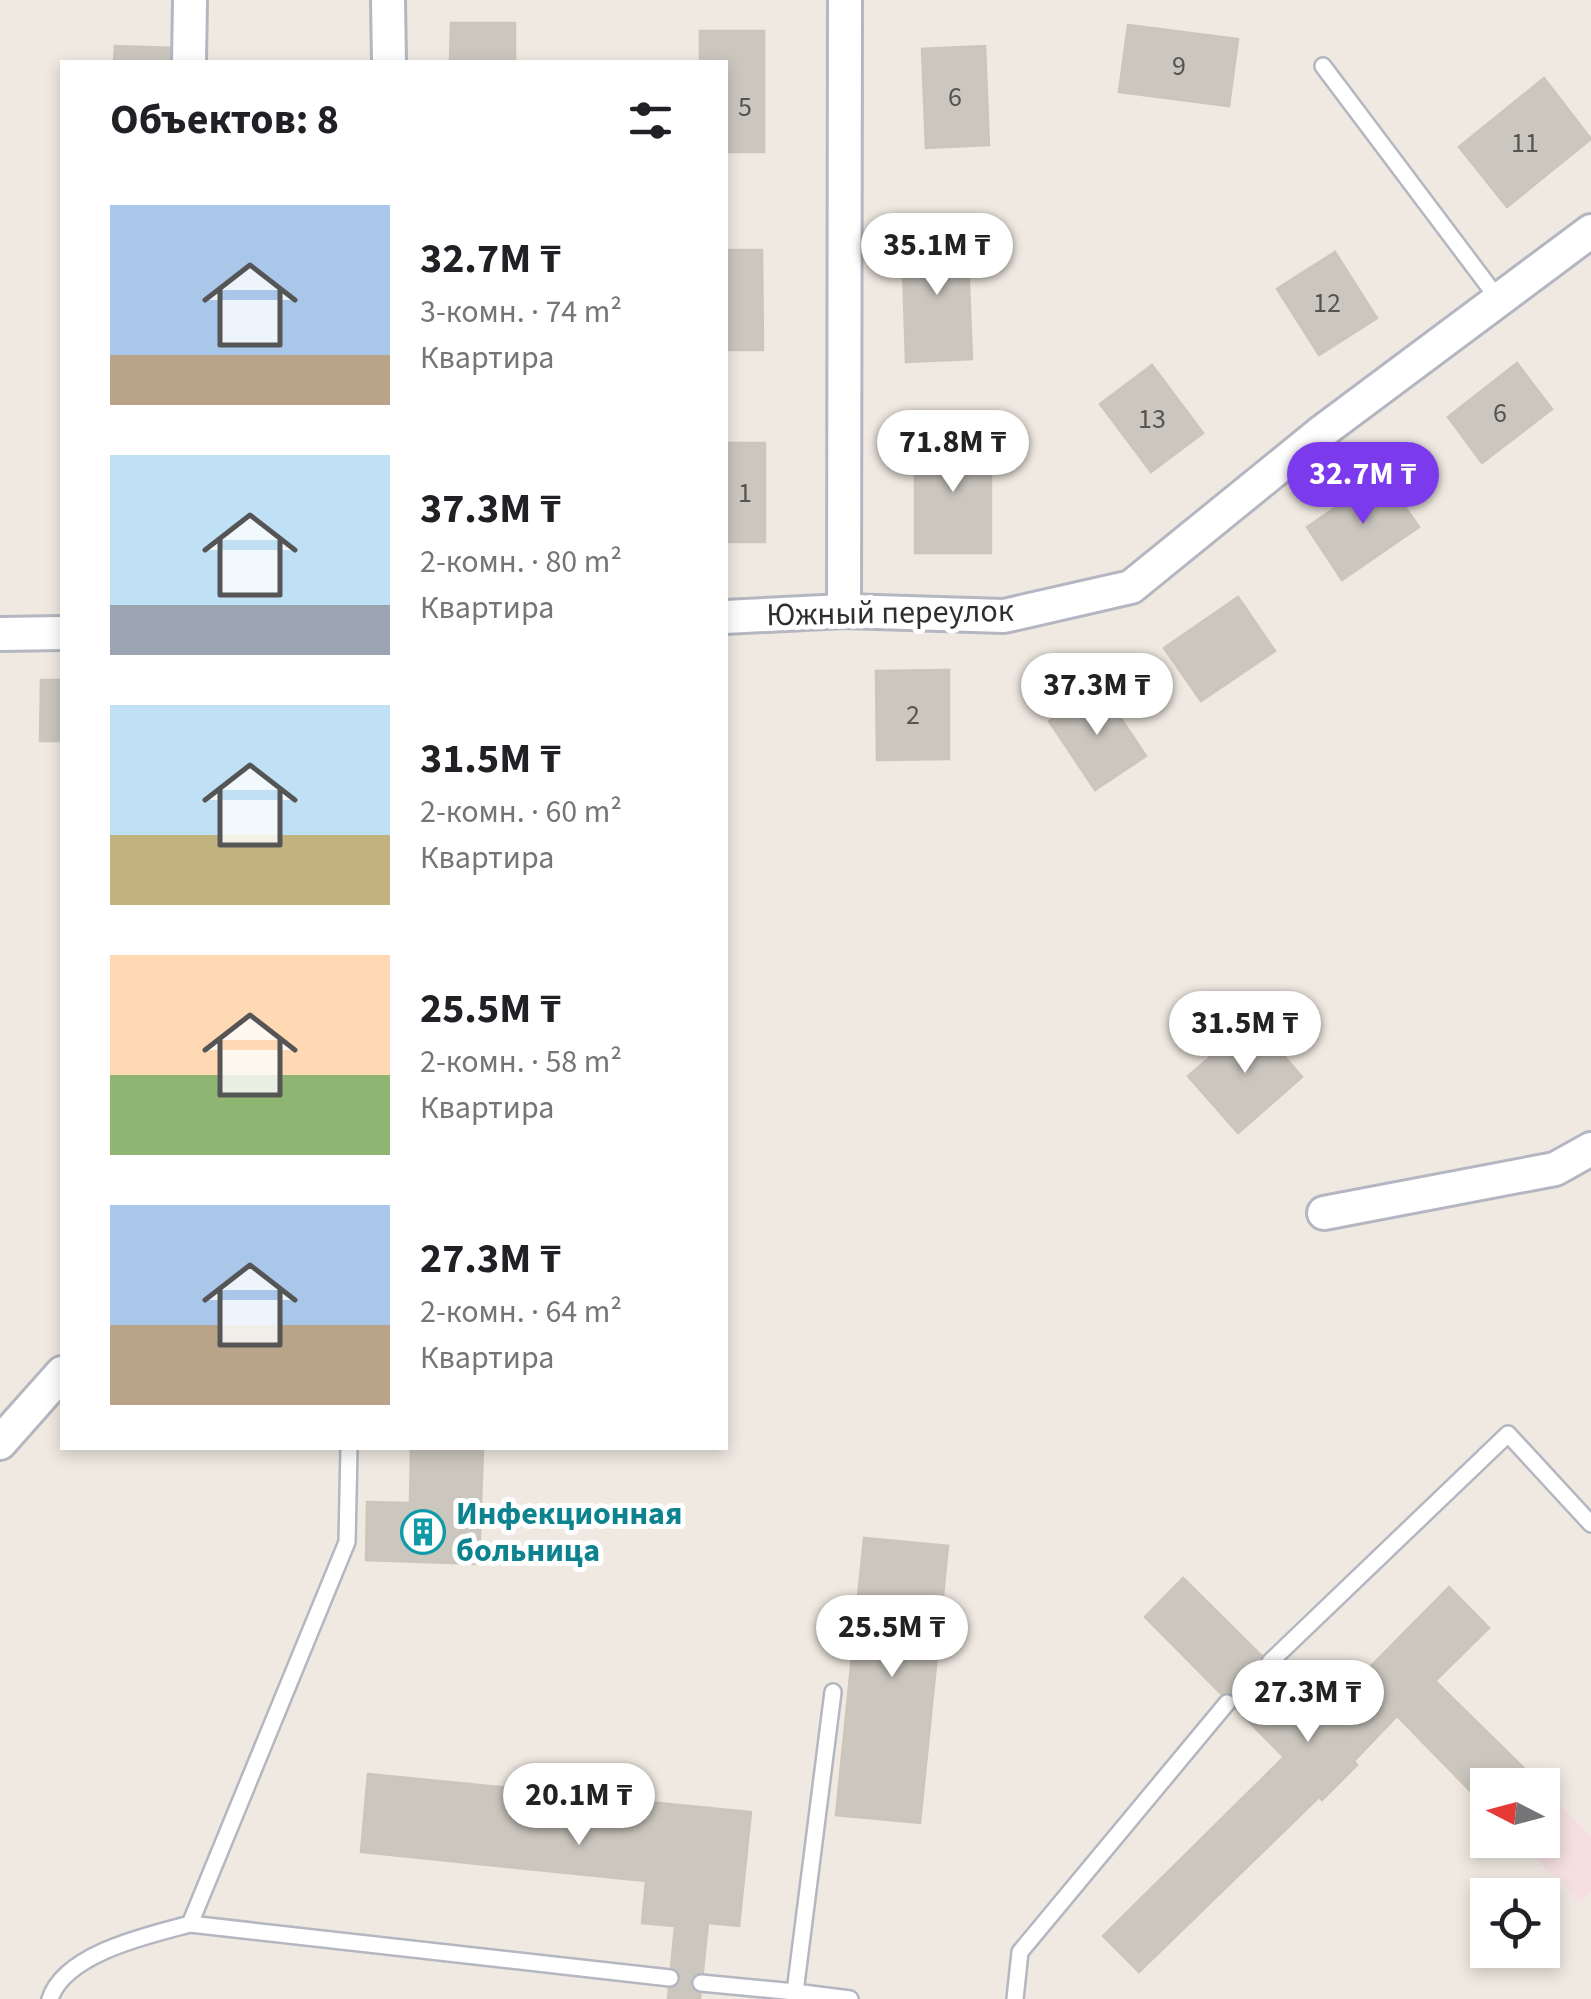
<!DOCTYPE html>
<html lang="ru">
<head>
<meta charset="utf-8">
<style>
  :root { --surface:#fff; --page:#f2f2f2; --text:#202124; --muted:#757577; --accent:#7c3aed }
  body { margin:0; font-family:"Source Sans 3",sans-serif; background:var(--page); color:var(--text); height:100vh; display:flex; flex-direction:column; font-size:38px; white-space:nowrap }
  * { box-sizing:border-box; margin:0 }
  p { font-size:32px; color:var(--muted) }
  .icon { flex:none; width:55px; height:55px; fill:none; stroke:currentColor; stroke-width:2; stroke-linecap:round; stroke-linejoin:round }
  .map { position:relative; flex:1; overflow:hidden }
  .drawer { position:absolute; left:60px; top:60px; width:668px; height:1390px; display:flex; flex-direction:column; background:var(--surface); border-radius:0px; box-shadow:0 5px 15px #0003 }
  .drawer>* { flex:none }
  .needle { width:65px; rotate:276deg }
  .buttons { position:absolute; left:1470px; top:1768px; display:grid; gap:20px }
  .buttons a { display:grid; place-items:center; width:90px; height:90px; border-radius:0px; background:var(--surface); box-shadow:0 5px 15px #0003; font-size:50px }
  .price { position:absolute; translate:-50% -85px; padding:0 22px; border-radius:35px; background:#fff; color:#222; font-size:32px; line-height:65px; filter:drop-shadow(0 2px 5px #0008) }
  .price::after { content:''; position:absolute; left:50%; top:60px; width:30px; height:22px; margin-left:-15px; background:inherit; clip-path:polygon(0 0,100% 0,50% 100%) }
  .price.on { background:var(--accent); color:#fff }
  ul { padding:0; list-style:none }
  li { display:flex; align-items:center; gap:30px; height:250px; padding:0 50px }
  li span { display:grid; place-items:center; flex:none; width:280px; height:200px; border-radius:0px; color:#555 }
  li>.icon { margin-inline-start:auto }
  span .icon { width:120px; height:120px; fill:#fffc; stroke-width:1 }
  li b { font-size:42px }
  h2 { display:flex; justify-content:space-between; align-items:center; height:120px; padding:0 50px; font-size:42px }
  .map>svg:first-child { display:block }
</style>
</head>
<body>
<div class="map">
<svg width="1591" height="1999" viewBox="0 0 1591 1999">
  <rect width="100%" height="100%" fill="#efe9e1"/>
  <!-- medical -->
  <polygon fill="#f5dfe0" points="1543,1787 1591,1836 1591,1892 1581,1903 1518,1840 1542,1840"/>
  <!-- building -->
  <g fill="#cbc7bf" stroke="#cbc5ba" stroke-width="2.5">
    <polygon points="451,23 515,23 515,62 450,62"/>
    <polygon points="1128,25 1238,39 1229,106 1119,92"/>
    <polygon points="700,31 764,31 764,152 725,152 725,62 700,62"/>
    <polygon points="115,46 176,48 176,62 114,62"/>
    <polygon points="985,46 989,145 926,148 922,49"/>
    <polygon points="1544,78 1591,139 1507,207 1459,147"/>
    <polygon points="967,235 972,359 906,362 902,237"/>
    <polygon points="725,250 762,250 763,350 725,350"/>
    <polygon points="1335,252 1377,318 1319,355 1277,289"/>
    <polygon points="1517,363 1552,409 1482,463 1448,417"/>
    <polygon points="1152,365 1203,433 1151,472 1100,404"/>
    <rect x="915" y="437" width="76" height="116"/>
    <rect x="725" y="443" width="40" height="99"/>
    <polygon points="1383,475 1419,527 1342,580 1307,527"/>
    <polygon points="1238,597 1275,651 1201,701 1164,648"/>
    <polygon points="949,670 949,759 877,760 876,671"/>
    <polygon points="41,680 62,680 62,741 40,741"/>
    <polygon points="1099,686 1146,756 1095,790 1049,721"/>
    <polygon points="1253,1020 1302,1077 1238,1133 1188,1076"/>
    <polygon points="411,1448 483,1448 479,1564 366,1560 367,1502 410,1503"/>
    <polygon points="864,1538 948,1546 920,1823 836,1815"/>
    <polygon points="1183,1578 1322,1716 1449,1587 1489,1628 1435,1681 1538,1782 1535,1785 1488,1785 1488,1809 1397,1716 1354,1761 1357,1765 1322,1800 1319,1797 1139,1972 1103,1936 1284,1757 1145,1617"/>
    <polygon points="368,1774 751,1812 739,1926 708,1923 700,1999 668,1999 675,1926 642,1923 646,1881 361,1852"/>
  </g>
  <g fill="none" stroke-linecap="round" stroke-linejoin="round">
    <!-- service casing -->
    <g stroke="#b4b7c1" stroke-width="20">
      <g id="service">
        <polyline points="1323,66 1499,300"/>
        <polyline points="1270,1662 1508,1434 1591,1524"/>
        <polyline points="833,1692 795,1992 850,1999"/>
        <polyline points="190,1924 670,1978"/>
        <polyline points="701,1983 795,1992"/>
        <path d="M50,1999C65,1953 149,1935 190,1924L347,1542L349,1448"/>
        <polyline points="1015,1999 1020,1952 1227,1703"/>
      </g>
    </g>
    <!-- minor casing -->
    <g stroke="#b4b7c1" stroke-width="38">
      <g id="minor">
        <polyline points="388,0 389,62"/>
        <polyline points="189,62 190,0"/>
        <polyline points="844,611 845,0"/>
        <polyline points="725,617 844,611 1004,616 1131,587 1323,431 1591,231"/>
        <polyline points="0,634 62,633"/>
        <polyline points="1324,1213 1555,1169 1591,1149"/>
        <polyline points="0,1443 62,1373"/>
      </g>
    </g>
    <!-- service -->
    <use href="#service" stroke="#fff" stroke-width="15"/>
    <!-- minor -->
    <use href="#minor" stroke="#fff" stroke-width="32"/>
  </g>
  <!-- icons -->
  <defs>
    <g id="building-ring" transform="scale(2.25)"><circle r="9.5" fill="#fff" stroke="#0f9aa8" stroke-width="1.5"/><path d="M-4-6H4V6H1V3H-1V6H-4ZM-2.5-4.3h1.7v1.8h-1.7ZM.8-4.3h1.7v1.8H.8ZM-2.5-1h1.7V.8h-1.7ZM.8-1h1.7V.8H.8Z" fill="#0f9aa8"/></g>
  </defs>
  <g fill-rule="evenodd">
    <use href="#building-ring" x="423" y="1532"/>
  </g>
  <g text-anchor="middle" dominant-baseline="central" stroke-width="10" stroke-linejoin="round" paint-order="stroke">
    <!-- number labels -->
    <g font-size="28" fill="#555452">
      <text x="1179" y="66">9</text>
      <text x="955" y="97">6</text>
      <text x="745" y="107">5</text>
      <text x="1525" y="143">11</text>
      <text x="1327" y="303">12</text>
      <text x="1500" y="413">6</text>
      <text x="1152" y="419">13</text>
      <text x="745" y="493">1</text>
      <text x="913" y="715">2</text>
    </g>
    <!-- street labels -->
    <g font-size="32" fill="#2e2e2e" stroke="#fff">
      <text transform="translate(890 613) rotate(-1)">Южный переулок</text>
    </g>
    <!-- culture labels -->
    <g font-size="32" font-weight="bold" fill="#0d838f" stroke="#fff" text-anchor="start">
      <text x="456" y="1514">Инфекционная<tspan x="456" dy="37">больница</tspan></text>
    </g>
  </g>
</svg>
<div class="buttons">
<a><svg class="needle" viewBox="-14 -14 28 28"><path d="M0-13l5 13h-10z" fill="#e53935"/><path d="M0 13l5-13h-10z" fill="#757577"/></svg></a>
<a><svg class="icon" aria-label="locate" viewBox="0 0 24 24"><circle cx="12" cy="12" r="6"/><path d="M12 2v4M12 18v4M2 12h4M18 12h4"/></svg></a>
</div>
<b class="price" style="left:937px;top:298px">35.1M ₸</b>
<b class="price" style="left:953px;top:495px">71.8M ₸</b>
<b class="price on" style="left:1363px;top:527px">32.7M ₸</b>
<b class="price" style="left:1097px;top:738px">37.3M ₸</b>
<b class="price" style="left:1245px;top:1076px">31.5M ₸</b>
<b class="price" style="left:892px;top:1680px">25.5M ₸</b>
<b class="price" style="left:1308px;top:1745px">27.3M ₸</b>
<b class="price" style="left:579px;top:1848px">20.1M ₸</b>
<section class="drawer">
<h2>Объектов: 8<svg class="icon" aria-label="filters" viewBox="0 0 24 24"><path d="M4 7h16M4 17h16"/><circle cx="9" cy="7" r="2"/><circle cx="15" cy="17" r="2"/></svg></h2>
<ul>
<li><span style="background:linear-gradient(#a9c7e8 75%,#b9a48a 0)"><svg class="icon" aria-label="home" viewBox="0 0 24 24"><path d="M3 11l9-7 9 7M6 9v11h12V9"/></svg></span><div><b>32.7M ₸</b><p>3-комн. · 74 m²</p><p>Квартира</p></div></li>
<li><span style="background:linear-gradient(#bfe0f5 75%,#9aa5b1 0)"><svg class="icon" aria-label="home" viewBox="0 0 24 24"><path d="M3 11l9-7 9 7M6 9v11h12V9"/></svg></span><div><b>37.3M ₸</b><p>2-комн. · 80 m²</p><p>Квартира</p></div></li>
<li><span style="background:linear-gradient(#bfe0f5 65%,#c2b280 0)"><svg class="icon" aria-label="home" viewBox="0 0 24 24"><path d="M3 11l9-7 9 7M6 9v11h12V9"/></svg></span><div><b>31.5M ₸</b><p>2-комн. · 60 m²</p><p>Квартира</p></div></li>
<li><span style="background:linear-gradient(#ffd9b3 60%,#8fb573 0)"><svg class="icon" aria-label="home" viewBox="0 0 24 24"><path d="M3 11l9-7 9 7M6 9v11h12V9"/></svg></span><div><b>25.5M ₸</b><p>2-комн. · 58 m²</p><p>Квартира</p></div></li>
<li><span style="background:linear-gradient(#a9c7e8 60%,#b9a48a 0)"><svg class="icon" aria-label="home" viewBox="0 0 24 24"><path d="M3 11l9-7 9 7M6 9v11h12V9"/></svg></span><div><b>27.3M ₸</b><p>2-комн. · 64 m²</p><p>Квартира</p></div></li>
</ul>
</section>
</div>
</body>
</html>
